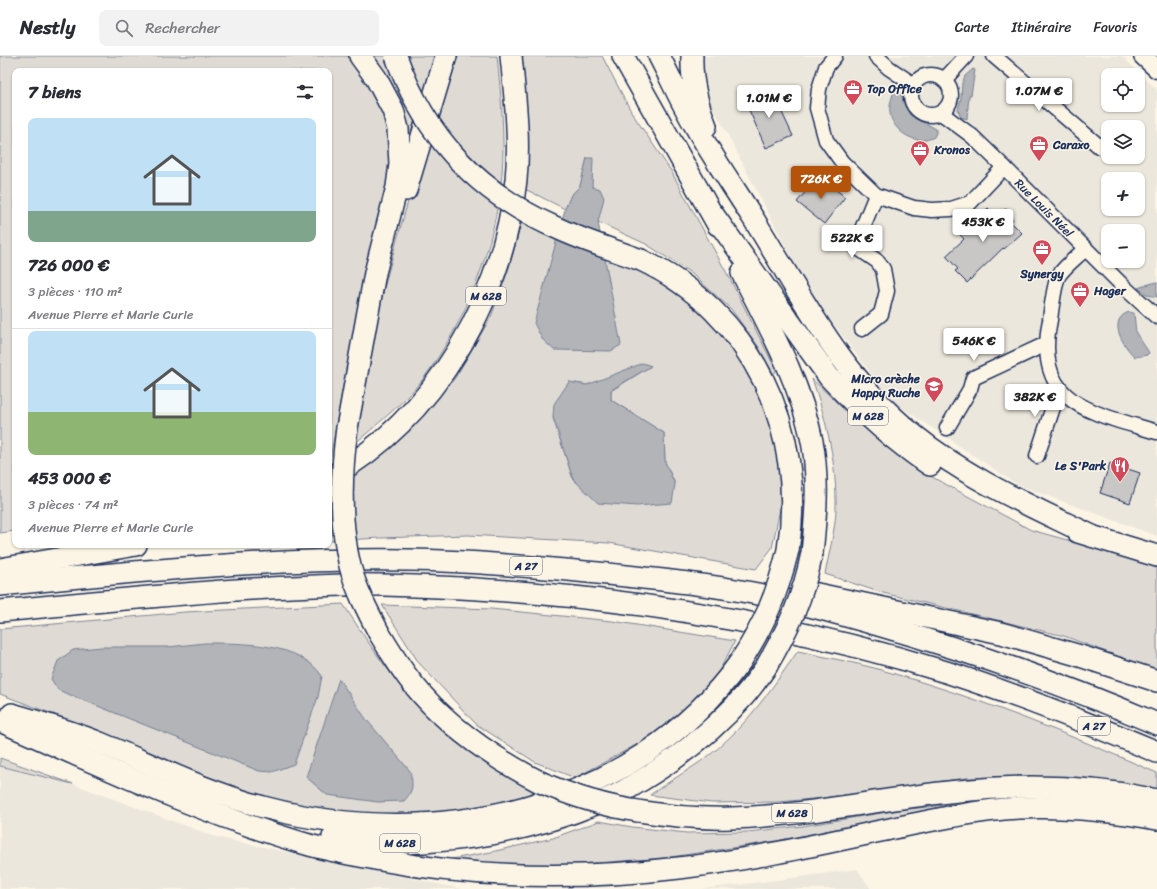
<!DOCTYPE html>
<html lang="fr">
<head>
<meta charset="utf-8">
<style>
  :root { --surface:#fff; --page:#f2f2f3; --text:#2b2b33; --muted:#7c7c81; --line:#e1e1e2; --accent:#b45309 }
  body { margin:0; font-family:Sriracha,sans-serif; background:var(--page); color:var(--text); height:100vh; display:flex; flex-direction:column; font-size:15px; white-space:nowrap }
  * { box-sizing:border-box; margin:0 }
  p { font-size:13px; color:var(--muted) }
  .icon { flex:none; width:22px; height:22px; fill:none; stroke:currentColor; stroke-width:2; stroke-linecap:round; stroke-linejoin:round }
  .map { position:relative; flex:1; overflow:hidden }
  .sheet { position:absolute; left:12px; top:12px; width:320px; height:480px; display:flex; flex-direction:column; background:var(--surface); border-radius:8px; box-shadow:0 1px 3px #0004 }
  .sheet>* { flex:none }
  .fabs { position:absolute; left:1101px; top:12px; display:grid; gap:8px }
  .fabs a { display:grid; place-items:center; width:44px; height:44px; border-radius:8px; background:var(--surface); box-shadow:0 1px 3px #0004; font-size:20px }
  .price { position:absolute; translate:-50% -34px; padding:0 9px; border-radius:4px; background:#fff; color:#222; font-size:13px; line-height:26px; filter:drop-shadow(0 1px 2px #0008) }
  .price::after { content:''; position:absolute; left:50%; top:24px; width:12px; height:9px; margin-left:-6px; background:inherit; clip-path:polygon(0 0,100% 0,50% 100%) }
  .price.on { background:var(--accent); color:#fff }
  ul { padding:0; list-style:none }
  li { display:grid; align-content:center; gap:8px; height:212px; padding:0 16px }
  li+li { border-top:1px solid var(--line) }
  li span { display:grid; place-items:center; height:124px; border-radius:8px; color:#555 }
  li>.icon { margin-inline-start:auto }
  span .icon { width:72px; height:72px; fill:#fffc; stroke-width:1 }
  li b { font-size:17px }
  h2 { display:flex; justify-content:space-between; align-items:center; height:48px; padding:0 16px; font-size:17px }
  header { display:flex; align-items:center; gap:24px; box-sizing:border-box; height:56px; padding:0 20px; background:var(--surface); border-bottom:1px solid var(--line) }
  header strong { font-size:19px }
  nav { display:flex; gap:22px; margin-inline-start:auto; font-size:14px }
  .search { width:280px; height:36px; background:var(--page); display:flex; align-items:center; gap:10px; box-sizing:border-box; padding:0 14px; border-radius:8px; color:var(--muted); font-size:15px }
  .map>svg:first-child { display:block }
</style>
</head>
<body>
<header>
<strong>Nestly</strong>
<div class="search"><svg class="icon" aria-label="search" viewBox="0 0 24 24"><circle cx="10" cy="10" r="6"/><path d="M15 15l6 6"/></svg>Rechercher</div>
<nav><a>Carte</a><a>Itinéraire</a><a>Favoris</a></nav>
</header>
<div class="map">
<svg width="1157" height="833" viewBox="0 0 1157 833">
  <rect width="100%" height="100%" fill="#fcf5e5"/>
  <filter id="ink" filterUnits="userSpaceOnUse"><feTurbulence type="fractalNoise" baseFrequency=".025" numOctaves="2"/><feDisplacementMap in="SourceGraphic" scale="8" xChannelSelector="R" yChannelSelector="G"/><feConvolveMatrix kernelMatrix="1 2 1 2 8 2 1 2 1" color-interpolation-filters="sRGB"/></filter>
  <g filter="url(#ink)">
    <!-- built -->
    <g fill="#ece7dc" fill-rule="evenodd">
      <path d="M679,0H1122L1157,34V480L1018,429L893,346L811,239L719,62ZM1108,19H1138V49H1108ZM1108,71H1138V101H1108ZM1108,123H1138V153H1108ZM1108,175H1138V205H1108Z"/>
      <polygon points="0,710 73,728 216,781 461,833 0,833"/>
      <polygon points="857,813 871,833 702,833 777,824"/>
    </g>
    <!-- green -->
    <g fill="#dfdbd4" stroke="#7d8599" fill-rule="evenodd">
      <path d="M0,0H350C369,25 387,55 389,87C393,132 375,185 365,229C351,287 340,346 330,404L329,405V15H15V475L0,477Z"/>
      <polygon points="368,0 439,0 410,102"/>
      <path d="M450,0H497C501,39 505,79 502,118C495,192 467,264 423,323C403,348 376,369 352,390L376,262L396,187Z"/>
      <path d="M522,0H602L632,57L671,115L730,223L776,314L774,319L758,290L731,253L691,217L646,188L598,166L587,102L580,130L571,139L565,153L523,132C530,89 527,44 522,0Z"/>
      <path d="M523,161L605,199L642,214L706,259L750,311L778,388L781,448L772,492L756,513L609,487L468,479L380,482L329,485V433L343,426L398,385L455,322L491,261L509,212ZM651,310L611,335V344L664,377L665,406L675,428L573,423L553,362L569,326L587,329Z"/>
      <path d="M812,323L853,362L932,421L1031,474L1157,509V615L1064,580L879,536L825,518C829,497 835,475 836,454C837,410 827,364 812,323Z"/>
      <path d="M343,548C364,580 385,613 411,642C446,682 492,711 537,736C522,741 506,747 491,750C413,765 327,762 251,738C204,723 161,702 116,683C78,667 39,653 0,638V573L185,556Z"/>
      <polygon points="382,549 491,553 612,565 735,585 718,617 683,655 647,683 575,722 535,706 476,668 419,607"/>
      <path d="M798,595C824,601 852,606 878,613C974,640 1066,677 1157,717V734L1115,725L1049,721L966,722L823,742L778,746L712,747L650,739C676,720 705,706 727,684C755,658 776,626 798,595Z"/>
      <polygon points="0,702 73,728 0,710"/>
      <polygon points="970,746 771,786 664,802 565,809 492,809 446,804 491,796 553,782 599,765 632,771 687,777 747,776 803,770 893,755"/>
    </g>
    <!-- water -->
    <g fill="#b2b4b8" stroke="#767f94">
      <polygon points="973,13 975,14 971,39 969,39 967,63 961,61 958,54 961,42 962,27 965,20"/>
      <path d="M897,35L901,36L903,46L910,59L936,73V77L934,81C917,91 892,75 890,57C889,50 891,44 893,38Z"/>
      <polygon points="587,102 593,102 592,131 600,133 604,142 598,166 621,289 611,295 554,294 542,283 534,267 565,153 571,139 580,130"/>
      <polygon points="1157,226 1157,241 1148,239 1138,232 1149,228"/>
      <path d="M1129,256L1134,257L1136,277L1148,295L1149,297L1147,299L1135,301C1124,291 1106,264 1129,256Z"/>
      <polygon points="643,307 651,310 611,334 611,344 664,377 665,406 675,428 672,447 637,450 598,447 573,423 553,361 554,348 569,326 587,329"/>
      <path d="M205,587C241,587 300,586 322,620L318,641L294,708L272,716L259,715L58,634L51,623L58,605L73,594L101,591H168Z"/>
      <path d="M339,623L366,663L410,715C413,729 414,734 404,745L378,746L327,739L306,721Z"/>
    </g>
    <!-- building -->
    <g fill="#c8c7c6" stroke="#1b2f5e">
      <polygon points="771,33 793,80 766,92 745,45"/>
      <polygon points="819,120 845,141 824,168 797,146"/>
      <polygon points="988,152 994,159 1006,153 1013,164 1011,166 1022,177 1004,193 1003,192 967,227 955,215 958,213 946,200 964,183 960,179"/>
      <polygon points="1110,407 1140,417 1130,447 1100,437"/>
    </g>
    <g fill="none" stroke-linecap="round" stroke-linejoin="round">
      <!-- minor casing -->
      <g stroke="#1b2f5e" stroke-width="17">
        <g id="minor">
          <polyline points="835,0 826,11 819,33 817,52 826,84 842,106 876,139 914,152 932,154 951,153 970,147 1004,111 972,80 941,57"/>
          <polyline points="876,0 889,12 914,29"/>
          <polyline points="994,0 1100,91"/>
          <circle cx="931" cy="39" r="20"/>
          <polyline points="944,24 966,0"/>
          <polyline points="1004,111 1123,230 1157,261"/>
          <path d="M1085,193C1077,201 1066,209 1059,219C1055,225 1051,255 1050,264C1033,349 1091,356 1157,376"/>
          <polyline points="862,273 881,258 887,235 883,213 877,205 855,190 876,139"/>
          <polyline points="947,372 970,333 973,322 1046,288"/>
          <polyline points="1037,400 1059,333"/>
        </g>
      </g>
      <!-- major casing -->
      <g stroke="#1b2f5e" stroke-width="21">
        <polyline id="major" points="1143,0 1157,13"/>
      </g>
      <!-- highway casing -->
      <g stroke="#1b2f5e" stroke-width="24">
        <g id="highway">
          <polyline points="623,0 718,169"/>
          <path d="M659,0C671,23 681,46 694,68C712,100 733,130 753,162C801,239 842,322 915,380C968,423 1031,450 1092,480"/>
          <path d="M692,0C691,25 697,47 706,70"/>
          <polyline points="406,134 446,0"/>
          <path d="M712,157L829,321C860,354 892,384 930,409"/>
          <path d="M641,204C752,256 807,375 788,494"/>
          <path d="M742,217C769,271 800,325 812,385C819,422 816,460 812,497"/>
          <polyline points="347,372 375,217 397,131 400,108 398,73 393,54 376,22 360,0"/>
          <path d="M329,422C436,361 502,244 516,124C520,83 515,41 511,0"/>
          <polyline points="1078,476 1157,500"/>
          <polyline points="0,513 136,489"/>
          <path d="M0,529C136,515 272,502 409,504C472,505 535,511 598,517C653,523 708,528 763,539C802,547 840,558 878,569C975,597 1064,628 1157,668"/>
          <polyline points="803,535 1001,577 1077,599 1157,625"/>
          <path d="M0,555C114,544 229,532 343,529C393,528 442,531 492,534C646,544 798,570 946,616C1018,639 1088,667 1157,696"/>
          <path d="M379,577C390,595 400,612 413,628C446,669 493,702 540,726"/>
          <path d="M12,658C42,667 71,675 100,687C155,710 209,737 267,752C435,796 635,753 740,606"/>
          <path d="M0,665C98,708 196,755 299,786C324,794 350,798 375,803C475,822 578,824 679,812C750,804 820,788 890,773C933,764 977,754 1020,752C1066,750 1112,755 1157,763"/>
          <path d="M638,755C669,760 700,763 731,762C808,760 883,742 959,735C1025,728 1092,730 1157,744"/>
          <path d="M333,781C366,789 401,788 435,785C496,781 560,765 616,739C625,735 633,729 642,724C680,701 715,673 744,640C752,631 759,621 766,611"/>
        </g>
      </g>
      <!-- minor -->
      <use href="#minor" stroke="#fcf5e5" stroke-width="14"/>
      <!-- major -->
      <use href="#major" stroke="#fcf5e5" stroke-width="18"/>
      <!-- highway -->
      <use href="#highway" stroke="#fcf5e5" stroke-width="21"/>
      <!-- highway-bridge casing -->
      <g stroke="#1b2f5e" stroke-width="24" stroke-linecap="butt">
        <g id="highway-bridge">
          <path d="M396,0C425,82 479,138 559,173C585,185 614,194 641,204"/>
          <path d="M347,372C341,417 339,465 350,510C356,533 368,556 379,577"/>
          <path d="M740,606C765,567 777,539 788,494"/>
          <path d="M766,611C789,572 803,542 812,497"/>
          <path d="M540,726C572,740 604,750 638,755"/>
        </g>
      </g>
      <!-- highway-bridge -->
      <use href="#highway-bridge" stroke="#fcf5e5" stroke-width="21"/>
    </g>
  </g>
  <!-- icons -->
  <defs>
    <g id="office-pin" transform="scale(1)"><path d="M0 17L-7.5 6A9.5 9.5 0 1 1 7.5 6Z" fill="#d1495b" stroke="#fcf5e5"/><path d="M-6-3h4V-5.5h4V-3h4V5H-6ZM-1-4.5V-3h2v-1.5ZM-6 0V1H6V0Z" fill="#fff"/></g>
    <g id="school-pin" transform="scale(1)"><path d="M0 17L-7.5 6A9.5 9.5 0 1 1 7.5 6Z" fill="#d1495b" stroke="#fcf5e5"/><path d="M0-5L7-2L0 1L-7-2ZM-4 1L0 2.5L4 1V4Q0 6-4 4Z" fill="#fff"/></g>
    <g id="restaurant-pin" transform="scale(1)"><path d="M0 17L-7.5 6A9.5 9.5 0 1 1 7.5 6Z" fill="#d1495b" stroke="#fcf5e5"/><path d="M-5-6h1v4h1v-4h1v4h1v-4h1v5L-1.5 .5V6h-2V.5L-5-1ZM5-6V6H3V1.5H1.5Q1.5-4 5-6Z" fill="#fff"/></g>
  </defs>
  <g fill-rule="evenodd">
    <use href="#office-pin" x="853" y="33"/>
    <use href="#office-pin" x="1039" y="89"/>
    <use href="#office-pin" x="920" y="94"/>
    <use href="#office-pin" x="1042" y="193"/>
    <use href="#office-pin" x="1080" y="235"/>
    <use href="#school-pin" x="934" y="330"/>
    <use href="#restaurant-pin" x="1120" y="410"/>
  </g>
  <g text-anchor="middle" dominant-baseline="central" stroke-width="3" stroke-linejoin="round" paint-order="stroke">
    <!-- shield labels -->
    <g fill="#fcf5e5" stroke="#5e6a86" stroke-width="1">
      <rect x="466" y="231" width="40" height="18" rx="3"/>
      <rect x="848" y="351" width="40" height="18" rx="3"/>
      <rect x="510" y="501" width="32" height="18" rx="3"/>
      <rect x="1078" y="661" width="32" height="18" rx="3"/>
      <rect x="772" y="748" width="40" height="18" rx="3"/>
      <rect x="380" y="778" width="40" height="18" rx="3"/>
    </g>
    <g font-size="11" font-weight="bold" fill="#1b2f5e">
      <text x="486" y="240">M 628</text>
      <text x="868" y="360">M 628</text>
      <text x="526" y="510">A 27</text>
      <text x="1094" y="670">A 27</text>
      <text x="792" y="757">M 628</text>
      <text x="400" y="787">M 628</text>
    </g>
    <!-- poi labels -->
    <g font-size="12" font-weight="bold" fill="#1b2f5e" stroke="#fcf5e5" text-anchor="start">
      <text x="867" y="33">Top Office</text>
      <text x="1053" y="89">Caraxo</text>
      <text x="934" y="94">Kronos</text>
      <text x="1042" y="218" text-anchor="middle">Synergy</text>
      <text x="1094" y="235">Hager</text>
      <text x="920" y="323" text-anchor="end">Micro crèche<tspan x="920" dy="14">Happy Ruche</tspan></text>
      <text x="1106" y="410" text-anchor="end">Le S'Park</text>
    </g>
    <!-- street labels -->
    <g font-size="12" fill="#1b2f5e" stroke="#fcf5e5">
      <text transform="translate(1044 152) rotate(45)">Rue Louis Néel</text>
    </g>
  </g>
</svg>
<div class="fabs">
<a><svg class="icon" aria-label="locate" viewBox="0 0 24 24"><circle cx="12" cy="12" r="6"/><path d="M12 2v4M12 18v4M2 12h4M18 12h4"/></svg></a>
<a><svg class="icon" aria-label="layers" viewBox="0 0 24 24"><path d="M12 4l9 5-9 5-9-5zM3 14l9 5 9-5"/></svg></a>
<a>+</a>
<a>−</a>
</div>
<b class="price" style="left:1039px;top:56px">1.07M €</b>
<b class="price" style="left:769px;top:63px">1.01M €</b>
<b class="price on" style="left:821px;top:144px">726K €</b>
<b class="price" style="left:983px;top:187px">453K €</b>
<b class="price" style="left:852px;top:203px">522K €</b>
<b class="price" style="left:974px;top:306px">546K €</b>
<b class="price" style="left:1035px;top:362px">382K €</b>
<section class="sheet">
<h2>7 biens<svg class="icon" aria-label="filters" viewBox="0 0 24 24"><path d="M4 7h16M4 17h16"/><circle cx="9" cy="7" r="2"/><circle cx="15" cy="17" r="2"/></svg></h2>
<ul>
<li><span style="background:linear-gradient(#bfe0f5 75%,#7fa58c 0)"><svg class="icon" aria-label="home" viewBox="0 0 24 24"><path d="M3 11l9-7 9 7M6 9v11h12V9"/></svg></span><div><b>726 000 €</b><p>3 pièces · 110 m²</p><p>Avenue Pierre et Marie Curie</p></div></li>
<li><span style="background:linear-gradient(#bfe0f5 65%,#8fb573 0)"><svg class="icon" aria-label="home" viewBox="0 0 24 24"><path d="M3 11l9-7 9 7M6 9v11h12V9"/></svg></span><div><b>453 000 €</b><p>3 pièces · 74 m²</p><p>Avenue Pierre et Marie Curie</p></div></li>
</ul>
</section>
</div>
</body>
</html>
